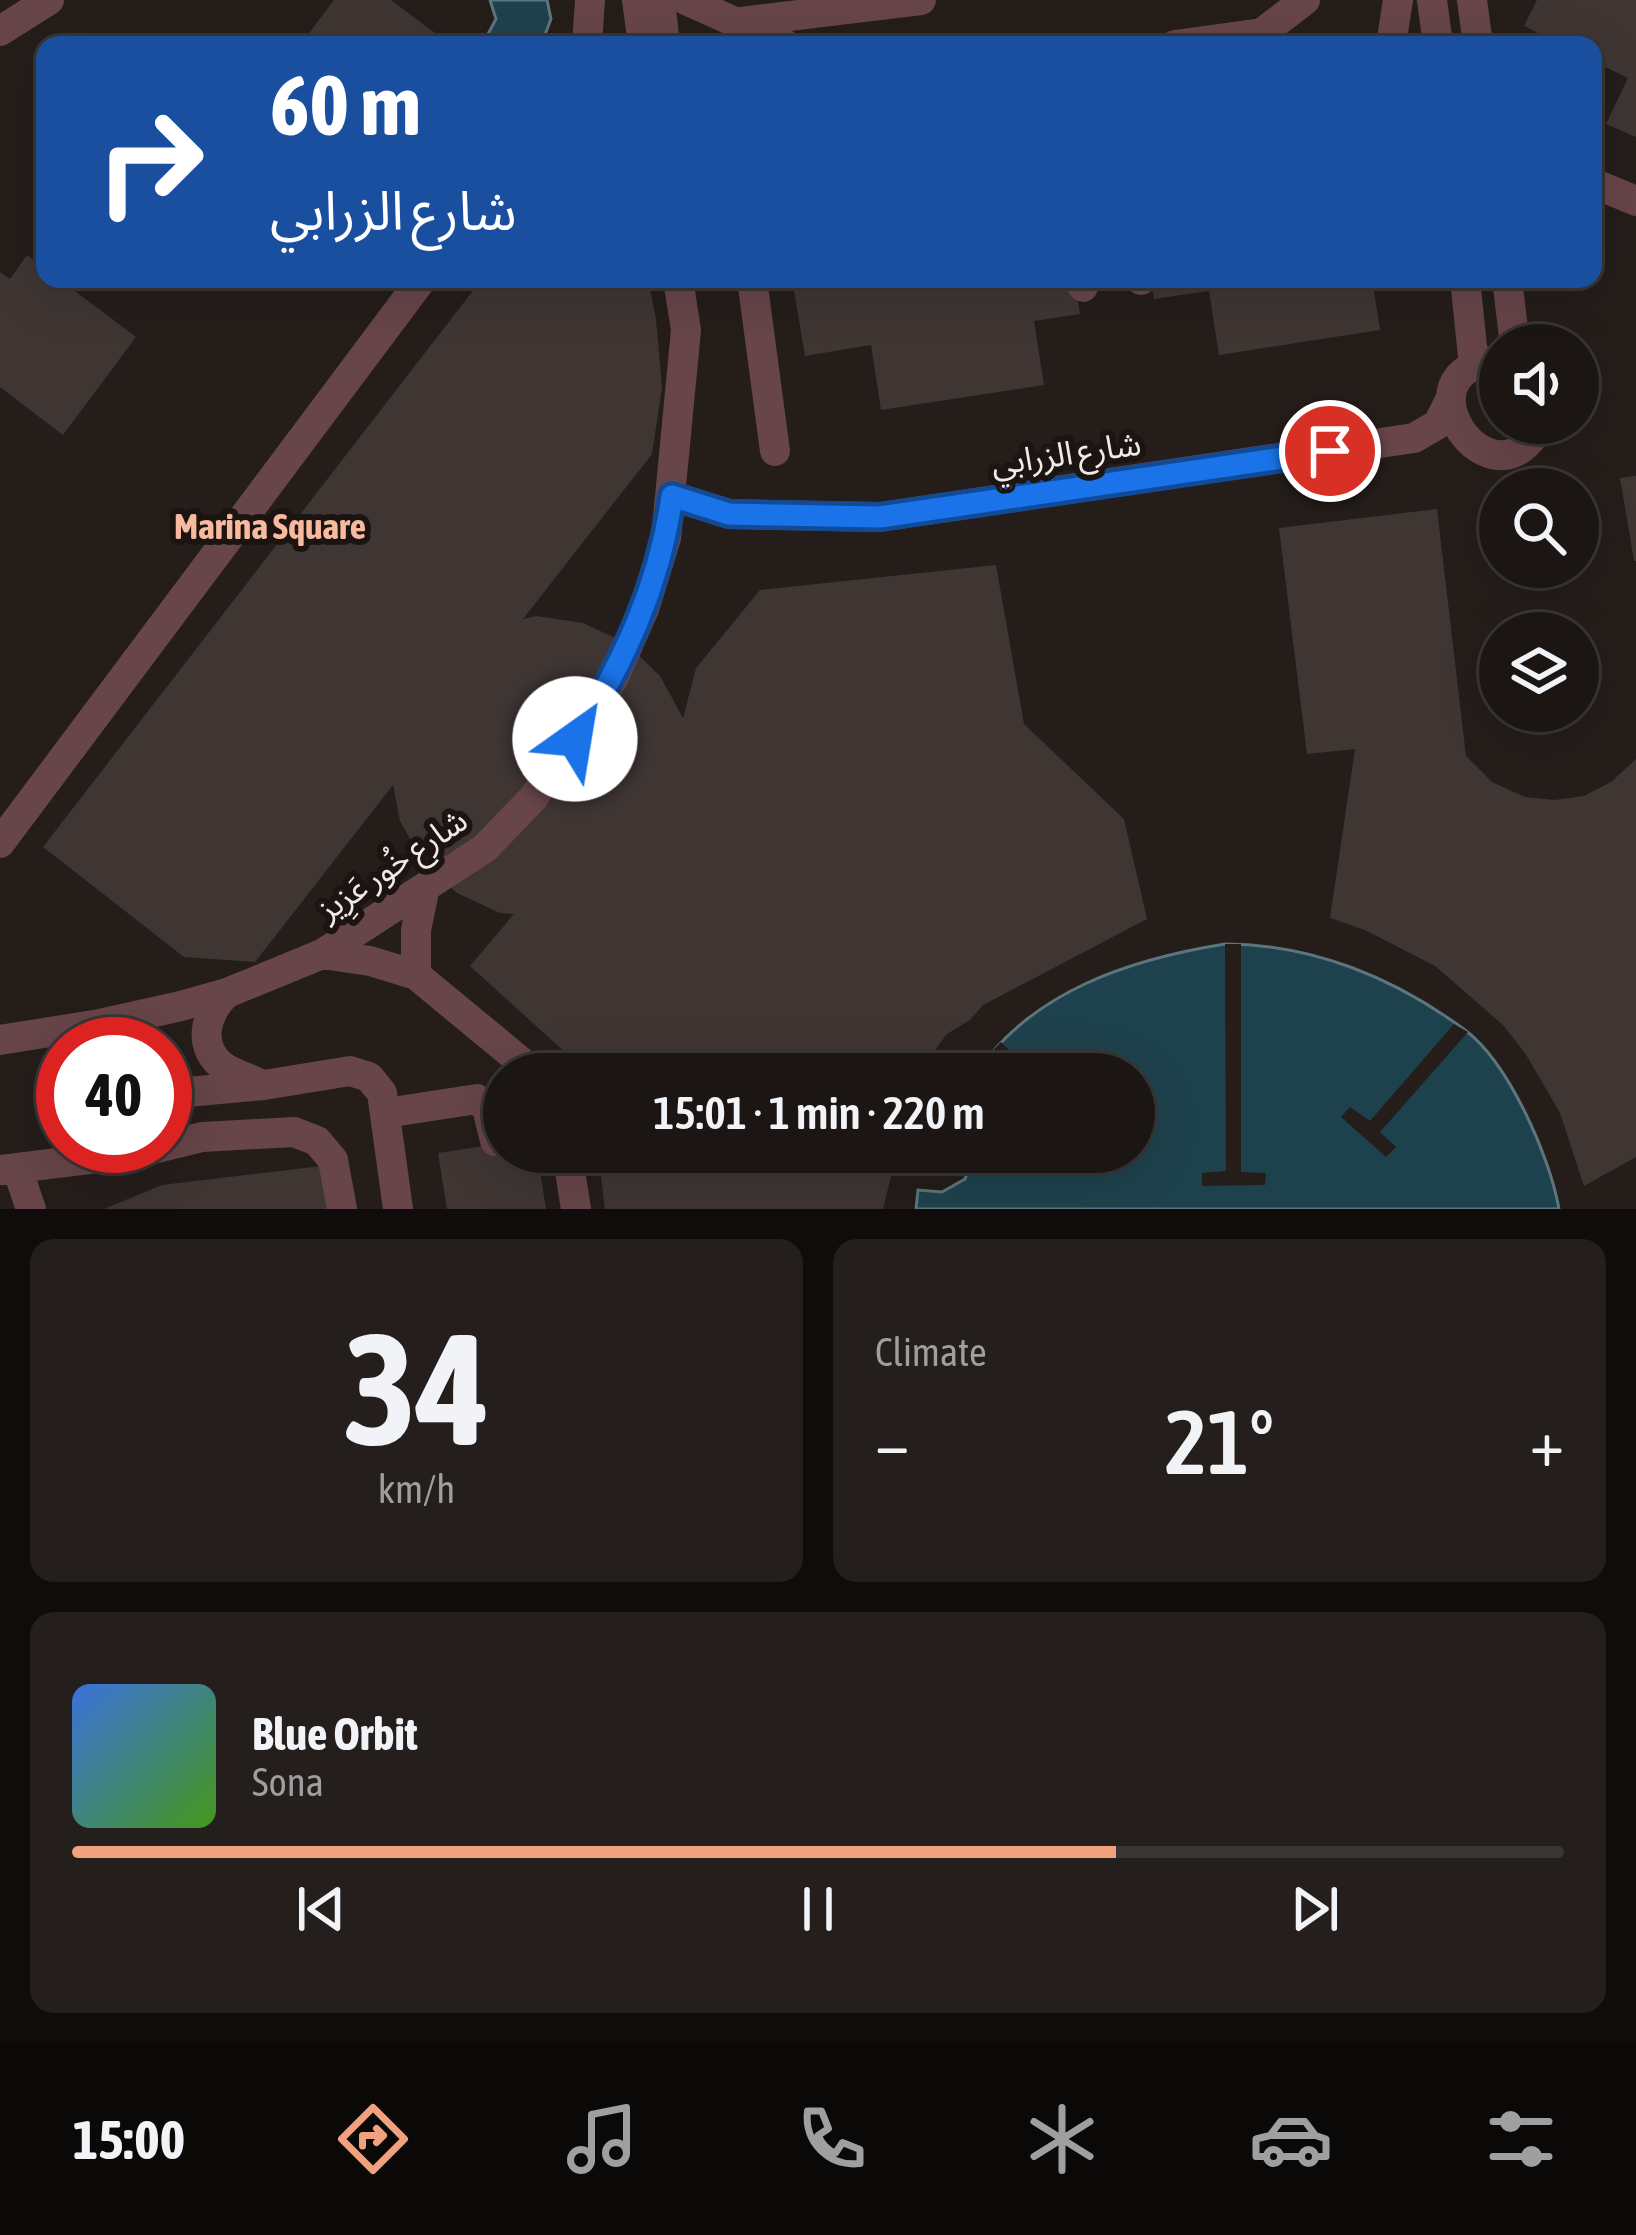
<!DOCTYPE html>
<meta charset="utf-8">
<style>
:root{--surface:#1b1614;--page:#241f1d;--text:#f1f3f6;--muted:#a09fa0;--line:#393534;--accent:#f1a17d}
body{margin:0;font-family:"Asap Condensed","Noto Sans Arabic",sans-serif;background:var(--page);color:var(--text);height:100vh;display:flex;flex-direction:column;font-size:45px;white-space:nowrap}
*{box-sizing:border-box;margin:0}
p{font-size:39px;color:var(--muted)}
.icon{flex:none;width:66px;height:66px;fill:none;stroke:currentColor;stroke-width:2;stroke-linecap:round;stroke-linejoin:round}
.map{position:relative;height:1209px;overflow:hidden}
.side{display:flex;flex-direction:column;gap:30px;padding:30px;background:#0f0c0b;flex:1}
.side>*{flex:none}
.top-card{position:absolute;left:36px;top:36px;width:1566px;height:252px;border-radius:24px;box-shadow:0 12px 48px #0002,0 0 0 3px var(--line);background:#1a4fa0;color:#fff;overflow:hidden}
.tools{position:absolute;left:1479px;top:324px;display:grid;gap:24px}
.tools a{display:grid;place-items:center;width:120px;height:120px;border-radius:50%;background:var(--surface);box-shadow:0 12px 48px #0002,0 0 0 3px var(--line);font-size:60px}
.speed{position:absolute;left:36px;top:1017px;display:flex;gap:24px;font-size:60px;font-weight:700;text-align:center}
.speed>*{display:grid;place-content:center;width:156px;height:156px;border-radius:50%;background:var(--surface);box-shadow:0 12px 48px #0002,0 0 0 3px var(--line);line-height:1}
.speed .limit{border:18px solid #d22;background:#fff;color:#111}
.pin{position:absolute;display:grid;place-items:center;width:102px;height:102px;color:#fff;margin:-51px;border:6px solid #fff;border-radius:50%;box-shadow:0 3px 12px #0007}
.me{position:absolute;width:132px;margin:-66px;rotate:32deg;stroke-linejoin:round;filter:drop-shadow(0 0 9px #0008)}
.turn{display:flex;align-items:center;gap:42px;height:252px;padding:0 36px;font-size:54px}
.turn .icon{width:156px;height:156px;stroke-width:2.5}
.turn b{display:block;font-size:84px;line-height:102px}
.big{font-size:90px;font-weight:600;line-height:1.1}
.side .widget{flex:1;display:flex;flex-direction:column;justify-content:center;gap:18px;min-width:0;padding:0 42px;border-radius:24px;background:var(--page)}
.side .dial{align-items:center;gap:0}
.dial b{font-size:156px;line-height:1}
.song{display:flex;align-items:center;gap:36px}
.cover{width:144px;height:144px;border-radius:18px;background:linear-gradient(135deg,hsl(220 70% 55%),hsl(100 70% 35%))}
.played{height:12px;border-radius:6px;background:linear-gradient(90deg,var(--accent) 70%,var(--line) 70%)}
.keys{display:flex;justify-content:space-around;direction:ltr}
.heat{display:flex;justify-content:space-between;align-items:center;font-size:66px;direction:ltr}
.side .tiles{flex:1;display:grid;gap:30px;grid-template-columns:1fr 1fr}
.widget:last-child{grid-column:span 2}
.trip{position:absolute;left:483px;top:1053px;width:672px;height:120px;border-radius:60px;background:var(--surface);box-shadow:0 12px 48px #0002,0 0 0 3px var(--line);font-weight:600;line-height:120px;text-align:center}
.tab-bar{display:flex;height:192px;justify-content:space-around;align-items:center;background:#0b0908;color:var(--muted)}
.tab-bar .icon{width:84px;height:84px}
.tab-bar .active{color:var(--accent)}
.tab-bar b{font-size:54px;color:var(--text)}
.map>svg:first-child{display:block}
.water{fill:#1e424d;stroke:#5d757c;stroke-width:3}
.pier{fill:#241d1a}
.building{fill:#3f3634}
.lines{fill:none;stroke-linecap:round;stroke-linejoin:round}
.minor{stroke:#674549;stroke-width:30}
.route-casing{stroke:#114b97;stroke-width:30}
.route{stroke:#1a73e8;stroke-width:21}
.labels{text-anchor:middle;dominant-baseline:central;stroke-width:12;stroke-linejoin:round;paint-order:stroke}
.street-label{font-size:33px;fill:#f0ebe9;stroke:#1b1411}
.neighbourhood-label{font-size:36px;font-weight:bold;fill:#f7ba9f;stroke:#1b1411}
</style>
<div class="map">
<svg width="1636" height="1209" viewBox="0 0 1636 1209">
<rect width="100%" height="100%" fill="#241d1a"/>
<path class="water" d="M 490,0 L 547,0 L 551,19 L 541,45 L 503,45 L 488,34 L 496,19 Z
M 1225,944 C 1313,944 1395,978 1465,1030 C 1509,1063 1550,1157 1559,1209 L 916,1209 L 918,1190 L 942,1192 L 965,1179 L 975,1152 L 1134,1152 L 1134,1074 L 976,1074 C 1031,991 1131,959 1225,944 Z"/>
<path class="pier" d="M 1225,944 L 1241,944 L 1241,1172 L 1266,1173 L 1265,1185 L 1202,1186 L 1202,1173 L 1226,1171 Z
M 1454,1024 L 1468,1032 L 1380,1132 L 1396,1147 L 1386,1157 L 1341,1117 L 1350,1107 L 1370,1121 Z
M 1001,1042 L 1033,1074 L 1008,1074 L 988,1055 Z"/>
<path class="building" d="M 334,0 L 391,0 L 451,45 L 300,45 Z
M 1537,0 L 1636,0 L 1636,137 L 1606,124 L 1628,78 L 1593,61 L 1593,45 L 1562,45 L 1524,26 Z
M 27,255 L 45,269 L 45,279 L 59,279 L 136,337 L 63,435 L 0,387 L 0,272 L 10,279 Z
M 482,279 L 648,279 L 656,319 L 662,387 L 652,454 L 523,619 L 536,616 L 583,623 L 626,643 L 660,676 L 683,718 L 696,668 L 760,590 L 996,565 L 1024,724 L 1124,819 L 1147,919 L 983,1005 L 970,1020 L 947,1034 L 917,1074 L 589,1074 L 470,966 L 514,914 L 500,913 L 457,893 L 423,862 L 400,821 L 393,785 L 255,962 L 184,957 L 43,847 Z
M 792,279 L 1074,279 L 1080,314 L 1034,321 L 1044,385 L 881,410 L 871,345 L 805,356 Z
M 1151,279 L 1372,279 L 1380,330 L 1219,355 L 1209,291 L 1154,299 Z
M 1636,476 L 1636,561 L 1634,561 L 1620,478 Z
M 1437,509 L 1466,756 L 1492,782 L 1525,797 L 1555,800 L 1584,796 L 1611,782 L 1636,759 L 1636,1157 L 1584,1186 L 1560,1113 L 1525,1053 L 1503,1025 L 1435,966 L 1365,930 L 1330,918 L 1355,749 L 1307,754 L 1279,528 Z
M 504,1143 L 504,1152 L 537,1152 L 546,1209 L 447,1209 L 438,1153 Z
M 598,1152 L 897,1152 L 883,1209 L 605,1209 Z
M 330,1165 L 335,1209 L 104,1209 L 162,1185 Z"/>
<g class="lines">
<path class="minor" d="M 637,0 L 643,45
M 660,0 L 665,45
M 686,0 L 786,45
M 1432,0 L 1438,45
M 1472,0 L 1478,45
M 733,23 L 921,0
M 0,31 L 49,0
M 587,45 L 590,0
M 1175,45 L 1262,33 L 1305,0
M 1391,45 L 1398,0
M 1593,183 L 1636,201
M 752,279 L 775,451
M 1082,279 L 1083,287
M 1141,279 L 1141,280
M 1465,279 L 1474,366
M 1507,279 L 1515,345
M 1500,360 C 1389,368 1494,520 1541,423
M 672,496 L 729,514 L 880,517 L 1414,438 L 1438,424 L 1451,398
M 0,843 L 422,279
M 322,954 L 370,961 L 416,975 L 536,1074
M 416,975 L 416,930 L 425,887
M 227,993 C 207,1011 196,1044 221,1065 C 230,1073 247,1077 258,1083
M 0,1040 L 100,1024 L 181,1006 L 227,993 L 322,954 L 485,848 L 534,797 L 613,679 L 644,609 L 666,538 L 686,330 L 678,279
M 165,1094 L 264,1085 L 350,1071 L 369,1077 L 382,1093 L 398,1209
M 386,1113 L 477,1099 L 487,1108 L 495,1141
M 567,1152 L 576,1209
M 17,1168 L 31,1209
M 0,1170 L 137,1153 L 202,1137 L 294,1132 L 317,1141 L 333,1160 L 342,1209"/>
</g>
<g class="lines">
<g class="route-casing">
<path id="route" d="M 575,739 C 623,664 660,585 672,496 L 729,514 L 880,517 L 1330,451"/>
</g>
<use href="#route" class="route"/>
</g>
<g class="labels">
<g class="street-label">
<text transform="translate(1066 453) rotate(-8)">شارع الزرابي</text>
<text transform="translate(392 864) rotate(-34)">شارع خُور عَزِيز</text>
</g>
<g class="neighbourhood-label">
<text x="270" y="526">Marina Square</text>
</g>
</g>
</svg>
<div class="tools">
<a><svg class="icon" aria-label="sound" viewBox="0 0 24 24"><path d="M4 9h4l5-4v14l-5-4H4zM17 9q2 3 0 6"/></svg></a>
<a><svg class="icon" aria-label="search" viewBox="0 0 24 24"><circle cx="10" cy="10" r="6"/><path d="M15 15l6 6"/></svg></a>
<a><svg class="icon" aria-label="layers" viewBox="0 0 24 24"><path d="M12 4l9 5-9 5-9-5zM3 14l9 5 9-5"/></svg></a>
</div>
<div class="speed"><div class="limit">40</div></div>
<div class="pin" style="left:1330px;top:451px;background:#d93025"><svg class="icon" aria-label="arrive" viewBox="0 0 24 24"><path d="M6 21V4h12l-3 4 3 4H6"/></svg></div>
<svg class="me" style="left:575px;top:739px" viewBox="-20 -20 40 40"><circle r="19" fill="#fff"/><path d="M0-13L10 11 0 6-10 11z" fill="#1a73e8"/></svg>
<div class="trip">15:01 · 1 min · 220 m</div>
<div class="top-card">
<div class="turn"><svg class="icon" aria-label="right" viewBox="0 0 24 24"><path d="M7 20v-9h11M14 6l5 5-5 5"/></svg><div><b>60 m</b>شارع الزرابي</div></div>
</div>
</div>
<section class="side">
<div class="tiles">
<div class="widget dial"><b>34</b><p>km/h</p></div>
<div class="widget"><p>Climate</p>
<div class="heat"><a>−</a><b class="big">21°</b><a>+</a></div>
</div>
<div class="widget">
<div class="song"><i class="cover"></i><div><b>Blue Orbit</b><p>Sona</p></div></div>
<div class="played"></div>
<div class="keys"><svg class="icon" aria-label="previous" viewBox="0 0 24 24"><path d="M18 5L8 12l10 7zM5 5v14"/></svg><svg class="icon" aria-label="pause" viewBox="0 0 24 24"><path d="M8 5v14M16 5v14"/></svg><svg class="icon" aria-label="next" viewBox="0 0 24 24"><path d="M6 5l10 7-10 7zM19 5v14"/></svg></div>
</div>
</div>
</section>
<nav class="tab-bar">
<b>15:00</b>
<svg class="icon active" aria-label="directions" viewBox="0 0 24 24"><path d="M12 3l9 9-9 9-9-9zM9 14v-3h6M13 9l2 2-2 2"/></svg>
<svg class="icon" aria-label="music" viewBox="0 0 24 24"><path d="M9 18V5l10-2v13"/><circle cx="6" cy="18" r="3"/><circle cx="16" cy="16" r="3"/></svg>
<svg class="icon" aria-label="phone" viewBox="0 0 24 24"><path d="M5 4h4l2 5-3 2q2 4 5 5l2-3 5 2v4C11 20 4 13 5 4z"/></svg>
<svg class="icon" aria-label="climate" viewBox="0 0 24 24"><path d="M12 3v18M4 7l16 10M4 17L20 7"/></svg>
<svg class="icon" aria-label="car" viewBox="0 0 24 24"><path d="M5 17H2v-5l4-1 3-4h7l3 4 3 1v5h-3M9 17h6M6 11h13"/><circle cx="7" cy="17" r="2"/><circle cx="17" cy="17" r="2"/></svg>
<svg class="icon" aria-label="filters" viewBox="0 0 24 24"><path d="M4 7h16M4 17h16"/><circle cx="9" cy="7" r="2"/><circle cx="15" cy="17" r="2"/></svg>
</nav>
